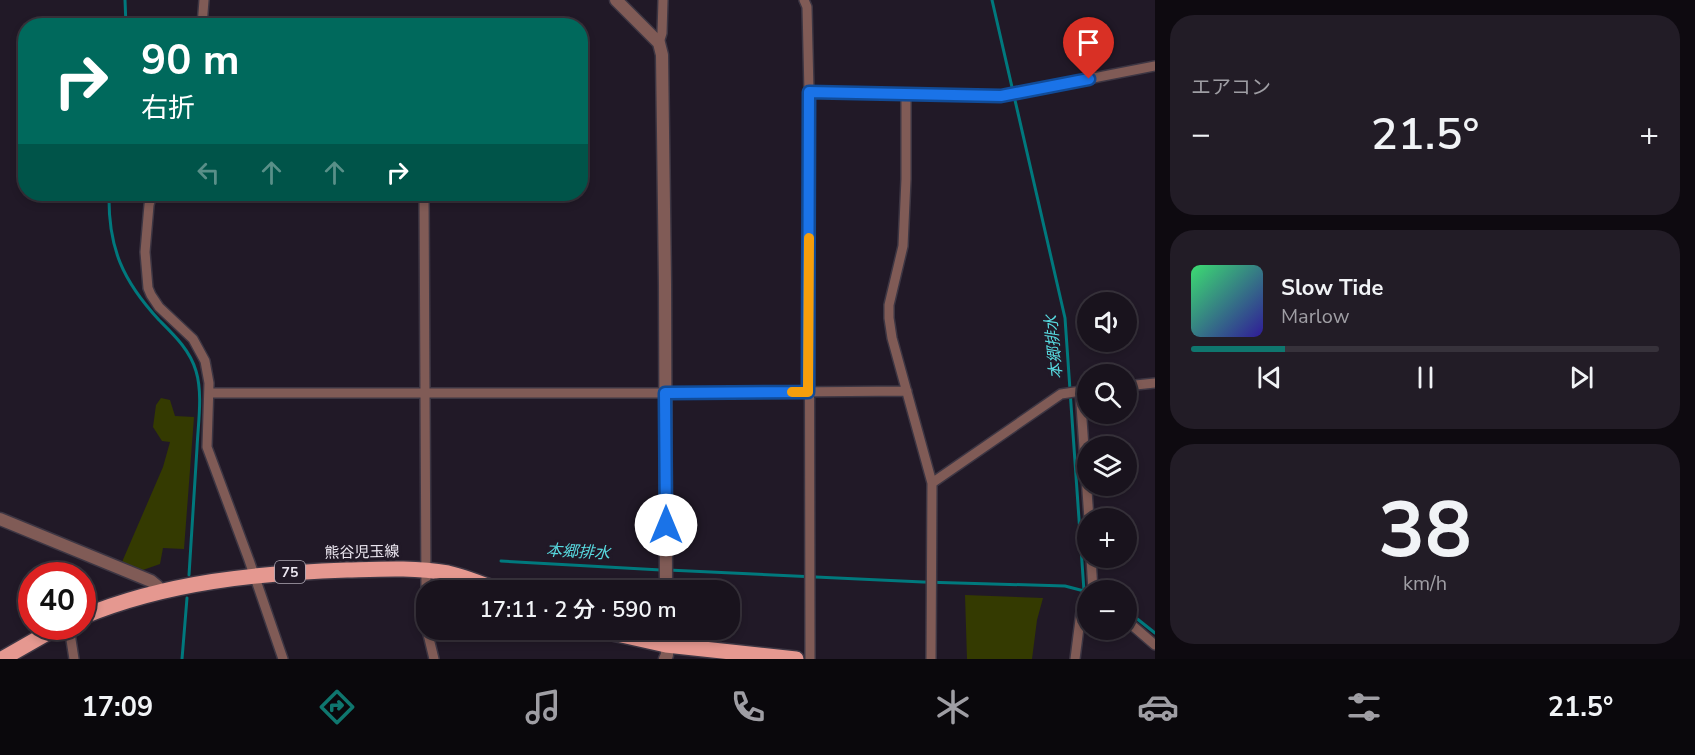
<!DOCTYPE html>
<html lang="ja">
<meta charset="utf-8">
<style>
:root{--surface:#19131d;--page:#221c26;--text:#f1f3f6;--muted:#9f9ea4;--line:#37323b;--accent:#0f766e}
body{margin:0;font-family:"Nunito Sans","Noto Sans JP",sans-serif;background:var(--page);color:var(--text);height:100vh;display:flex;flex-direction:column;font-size:22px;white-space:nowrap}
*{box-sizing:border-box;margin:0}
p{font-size:20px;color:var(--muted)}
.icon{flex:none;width:33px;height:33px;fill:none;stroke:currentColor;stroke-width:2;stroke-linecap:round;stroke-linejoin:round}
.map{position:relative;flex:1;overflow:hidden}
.side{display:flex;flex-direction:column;gap:15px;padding:15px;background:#0e0a10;width:540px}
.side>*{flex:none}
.banner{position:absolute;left:18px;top:18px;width:570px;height:183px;border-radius:24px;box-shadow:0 3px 9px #0003,0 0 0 2px var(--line);background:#00695c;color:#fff;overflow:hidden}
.controls{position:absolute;left:1077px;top:292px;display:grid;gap:12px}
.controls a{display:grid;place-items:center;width:60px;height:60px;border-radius:50%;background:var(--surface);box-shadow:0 3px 9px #0003,0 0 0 2px var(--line);font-size:30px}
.speed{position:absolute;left:18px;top:562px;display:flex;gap:12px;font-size:30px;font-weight:700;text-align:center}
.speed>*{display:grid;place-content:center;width:78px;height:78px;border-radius:50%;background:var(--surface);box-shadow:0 3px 9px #0003,0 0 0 2px var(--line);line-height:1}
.speed .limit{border:9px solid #d22;background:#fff;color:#111}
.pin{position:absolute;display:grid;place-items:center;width:51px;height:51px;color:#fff;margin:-62px -26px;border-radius:50% 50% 50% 0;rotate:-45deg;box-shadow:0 0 6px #0007}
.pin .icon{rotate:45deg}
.me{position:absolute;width:66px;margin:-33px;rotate:0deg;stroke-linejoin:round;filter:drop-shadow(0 0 4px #0008)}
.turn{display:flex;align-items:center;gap:21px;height:126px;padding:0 24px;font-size:27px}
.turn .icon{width:78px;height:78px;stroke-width:2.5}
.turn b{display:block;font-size:42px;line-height:51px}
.lanes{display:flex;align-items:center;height:57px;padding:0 24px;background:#0003;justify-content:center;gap:30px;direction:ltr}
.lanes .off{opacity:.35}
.big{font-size:45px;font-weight:600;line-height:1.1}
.side .widget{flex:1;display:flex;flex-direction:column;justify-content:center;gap:9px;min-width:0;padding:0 21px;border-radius:24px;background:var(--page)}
.side .dial{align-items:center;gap:0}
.dial b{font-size:78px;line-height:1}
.song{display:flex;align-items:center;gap:18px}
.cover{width:72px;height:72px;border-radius:9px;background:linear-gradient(135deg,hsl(140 70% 55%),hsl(250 70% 35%))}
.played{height:6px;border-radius:3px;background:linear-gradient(90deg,var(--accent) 20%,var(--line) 20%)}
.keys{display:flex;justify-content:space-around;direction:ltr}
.heat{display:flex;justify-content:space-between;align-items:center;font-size:33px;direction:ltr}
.trip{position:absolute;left:416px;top:580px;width:324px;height:60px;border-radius:24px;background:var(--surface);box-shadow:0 3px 9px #0003,0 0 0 2px var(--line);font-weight:600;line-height:60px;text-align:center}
.menu{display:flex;height:96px;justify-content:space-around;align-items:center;background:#0a080c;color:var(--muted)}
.menu .icon{width:42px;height:42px}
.menu .on{color:var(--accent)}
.menu b{font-size:27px;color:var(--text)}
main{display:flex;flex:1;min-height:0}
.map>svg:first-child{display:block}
.green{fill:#343a01}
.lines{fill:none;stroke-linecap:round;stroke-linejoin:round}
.stream{stroke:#00797d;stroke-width:3}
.minor-casing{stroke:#3d3643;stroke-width:12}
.tertiary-casing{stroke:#3d3643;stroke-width:15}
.primary-casing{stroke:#3d3643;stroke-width:18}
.minor{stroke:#805b56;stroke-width:9}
.tertiary{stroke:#805b56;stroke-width:12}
.primary{stroke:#e59890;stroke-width:15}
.route-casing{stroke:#114b97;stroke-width:15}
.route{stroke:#1a73e8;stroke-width:10}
.slow{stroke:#f59e0b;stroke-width:10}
.labels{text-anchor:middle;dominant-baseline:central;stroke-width:6;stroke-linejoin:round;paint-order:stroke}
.shield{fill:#211927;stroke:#aea8b4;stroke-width:1.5}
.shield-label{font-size:14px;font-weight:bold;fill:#ebe6f0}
.street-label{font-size:15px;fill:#ebe6f0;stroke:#211927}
.water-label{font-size:16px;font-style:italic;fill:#57d9df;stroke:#211927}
</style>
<main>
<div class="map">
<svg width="1155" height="659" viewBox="0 0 1155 659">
<rect width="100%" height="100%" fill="#211927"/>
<path class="green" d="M 161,398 L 170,400 L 175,416 L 194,417 L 184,549 L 163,548 L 160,564 L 140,571 L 122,562 L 163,467 L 170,442 L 162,441 L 153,427 L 156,405 Z
M 965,595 L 1043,598 L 1037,620 L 1032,659 L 967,659 Z"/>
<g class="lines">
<path class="stream" d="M 125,0 L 126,26
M 992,0 L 1065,318 L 1084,591
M 109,194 C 108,248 123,281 159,320 C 174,335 190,350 196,371 C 203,394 198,424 197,448 C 194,490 192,533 189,575
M 501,561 L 661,570
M 668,570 L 923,582 L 1065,586 L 1088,592
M 1126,610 L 1155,633
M 182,659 L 187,598"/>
<g class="minor-casing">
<path id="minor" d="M 804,0 L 807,7 L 809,92 L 810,659
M 202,26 L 204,0
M 659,43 L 662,33 L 663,0
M 809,92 L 1001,96 L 1155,66
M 906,94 L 906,179 L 903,246 L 889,305 L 889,318 L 892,338 L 932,483 L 931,659
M 152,194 L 149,205 L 145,252 L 148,288 L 151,295 L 159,307 L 193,339 L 205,361 L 209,383 L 207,447 L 249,560 L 283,659
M 424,194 L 426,591
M 1126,386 L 1155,383
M 1080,391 L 1089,519
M 209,393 L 665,393 L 907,391
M 932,483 L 1061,394 L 1088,390
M 1091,558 L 1093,591
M 1126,620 L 1155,645
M 69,627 L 74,659
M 427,630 L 434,659
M 1075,659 L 1082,604 L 1088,602"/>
</g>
<g class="tertiary-casing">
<path id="tertiary" d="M 616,0 L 659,43 L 662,55 L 665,284 L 666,591
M 0,519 L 151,581 L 157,586 L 161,593
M 665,659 L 667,655 L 666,630"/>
</g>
<g class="primary-casing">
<path id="primary" d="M 82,617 C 166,582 258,573 347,570 C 381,569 414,567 448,573 C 466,577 483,584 500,591
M 599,630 L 666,645 L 796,659
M 2,659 L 58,627"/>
</g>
<use href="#minor" class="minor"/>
<use href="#tertiary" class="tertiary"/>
<use href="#primary" class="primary"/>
</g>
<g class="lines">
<g class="route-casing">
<path id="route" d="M 666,525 L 665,393 L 808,392 L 809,92 L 1001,96 L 1089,79"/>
</g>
<use href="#route" class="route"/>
<path class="slow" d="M 792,392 L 808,392 L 809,238"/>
</g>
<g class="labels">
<rect class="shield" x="275" y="561" width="30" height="22" rx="4.5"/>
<g class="shield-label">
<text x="290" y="572">75</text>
</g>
<g class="street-label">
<text transform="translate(362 552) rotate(-1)">熊谷児玉線</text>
</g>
<g class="water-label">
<text transform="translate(1054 347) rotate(-95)">本郷排水</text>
<text transform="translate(578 552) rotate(3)">本郷排水</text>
</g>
</g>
</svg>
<div class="controls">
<a><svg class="icon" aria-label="sound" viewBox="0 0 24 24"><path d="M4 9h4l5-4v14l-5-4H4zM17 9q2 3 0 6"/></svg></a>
<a><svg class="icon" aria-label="search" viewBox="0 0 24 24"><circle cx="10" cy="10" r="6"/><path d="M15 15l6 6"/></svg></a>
<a><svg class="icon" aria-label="layers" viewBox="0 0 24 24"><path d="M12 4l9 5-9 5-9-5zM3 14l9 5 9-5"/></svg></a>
<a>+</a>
<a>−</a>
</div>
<div class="speed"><div class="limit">40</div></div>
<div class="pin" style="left:1089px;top:79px;background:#d93025"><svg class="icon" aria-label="arrive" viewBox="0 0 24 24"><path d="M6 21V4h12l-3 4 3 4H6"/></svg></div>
<svg class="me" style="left:666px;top:525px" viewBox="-20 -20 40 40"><circle r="19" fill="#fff"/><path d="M0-13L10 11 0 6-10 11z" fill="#1a73e8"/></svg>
<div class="trip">17:11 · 2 分 · 590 m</div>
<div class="banner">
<div class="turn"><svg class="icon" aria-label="right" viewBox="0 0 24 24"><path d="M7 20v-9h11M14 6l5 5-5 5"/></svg><div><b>90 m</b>右折</div></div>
<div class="lanes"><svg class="icon off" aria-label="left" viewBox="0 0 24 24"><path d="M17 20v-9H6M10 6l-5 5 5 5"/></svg><svg class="icon off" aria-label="ahead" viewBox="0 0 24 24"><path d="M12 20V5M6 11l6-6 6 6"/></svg><svg class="icon off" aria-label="ahead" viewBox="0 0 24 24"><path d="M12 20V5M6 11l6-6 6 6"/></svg><svg class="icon" aria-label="right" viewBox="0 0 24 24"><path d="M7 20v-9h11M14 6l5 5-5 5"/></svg></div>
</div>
</div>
<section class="side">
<div class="widget"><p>エアコン</p>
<div class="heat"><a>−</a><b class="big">21.5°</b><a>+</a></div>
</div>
<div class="widget">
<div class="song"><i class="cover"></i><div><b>Slow Tide</b><p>Marlow</p></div></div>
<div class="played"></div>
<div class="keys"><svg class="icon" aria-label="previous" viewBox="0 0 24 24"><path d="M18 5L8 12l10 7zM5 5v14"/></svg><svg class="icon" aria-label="pause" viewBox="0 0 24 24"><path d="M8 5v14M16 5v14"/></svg><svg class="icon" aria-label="next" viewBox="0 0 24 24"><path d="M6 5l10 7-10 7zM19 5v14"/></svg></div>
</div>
<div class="widget dial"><b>38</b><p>km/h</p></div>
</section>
</main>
<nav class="menu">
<b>17:09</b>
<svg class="icon on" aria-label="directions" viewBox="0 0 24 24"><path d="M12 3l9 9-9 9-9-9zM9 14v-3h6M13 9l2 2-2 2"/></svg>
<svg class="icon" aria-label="music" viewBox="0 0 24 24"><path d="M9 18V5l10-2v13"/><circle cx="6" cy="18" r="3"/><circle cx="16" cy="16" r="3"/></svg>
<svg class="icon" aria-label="phone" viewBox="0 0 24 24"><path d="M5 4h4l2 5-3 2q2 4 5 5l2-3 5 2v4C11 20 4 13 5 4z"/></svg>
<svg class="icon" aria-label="climate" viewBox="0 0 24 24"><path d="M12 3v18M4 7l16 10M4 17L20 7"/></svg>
<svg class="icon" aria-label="car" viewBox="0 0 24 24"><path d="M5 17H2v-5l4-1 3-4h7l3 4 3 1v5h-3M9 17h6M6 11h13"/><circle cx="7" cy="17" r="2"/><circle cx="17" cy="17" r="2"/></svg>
<svg class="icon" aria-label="filters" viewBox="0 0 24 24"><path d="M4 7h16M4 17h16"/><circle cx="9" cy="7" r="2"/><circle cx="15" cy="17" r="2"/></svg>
<b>21.5°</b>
</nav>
